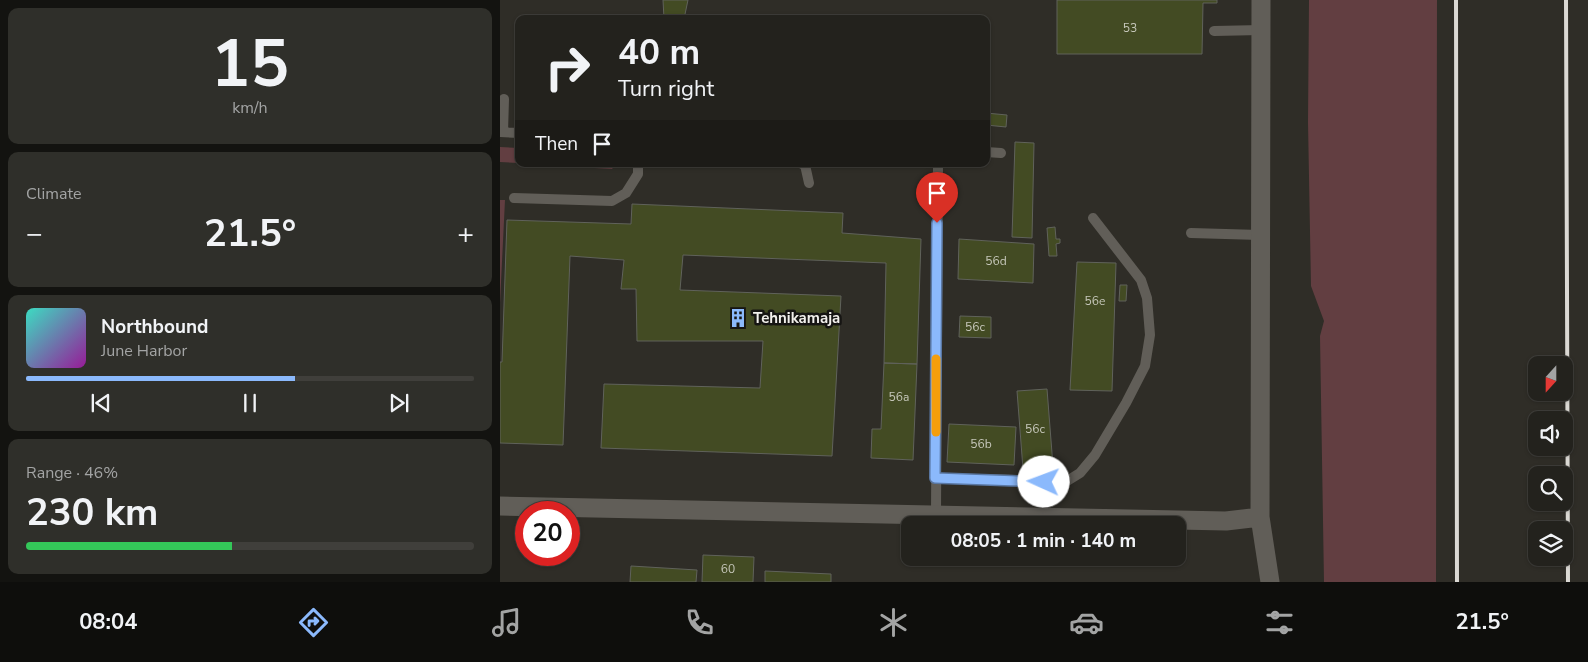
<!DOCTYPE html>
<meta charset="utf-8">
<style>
:root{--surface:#23221d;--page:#2f2f2a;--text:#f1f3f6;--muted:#a3a4a4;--line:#403f3b;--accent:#8bb9fc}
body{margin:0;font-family:"Nunito Sans",sans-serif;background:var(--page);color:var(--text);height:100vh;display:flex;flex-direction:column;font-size:19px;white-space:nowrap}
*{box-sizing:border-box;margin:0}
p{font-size:16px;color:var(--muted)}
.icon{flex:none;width:28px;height:28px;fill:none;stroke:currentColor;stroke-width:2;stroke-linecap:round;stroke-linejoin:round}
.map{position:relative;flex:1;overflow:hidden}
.panel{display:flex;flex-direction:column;gap:8px;padding:8px;background:#131310;width:500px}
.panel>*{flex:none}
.top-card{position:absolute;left:15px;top:15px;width:475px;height:152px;border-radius:10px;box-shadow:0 1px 4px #0004,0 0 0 1px var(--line);background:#23221d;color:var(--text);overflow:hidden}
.needle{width:32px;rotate:201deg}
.fabs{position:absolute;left:1028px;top:356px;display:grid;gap:10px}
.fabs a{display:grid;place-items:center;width:45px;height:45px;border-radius:10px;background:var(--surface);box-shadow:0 1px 4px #0004,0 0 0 1px var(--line);font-size:25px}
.speed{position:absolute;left:15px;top:501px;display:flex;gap:10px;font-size:25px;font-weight:700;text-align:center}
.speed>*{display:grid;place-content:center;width:65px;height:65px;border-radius:50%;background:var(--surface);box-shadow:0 1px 4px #0004,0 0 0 1px var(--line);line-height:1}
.speed .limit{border:8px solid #d22;background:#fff;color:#111}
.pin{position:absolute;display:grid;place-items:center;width:42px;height:42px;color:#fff;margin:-51px -21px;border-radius:50% 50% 50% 0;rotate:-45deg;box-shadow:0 0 5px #0007}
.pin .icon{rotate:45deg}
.me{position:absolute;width:55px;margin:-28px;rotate:272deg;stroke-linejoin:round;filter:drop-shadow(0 0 4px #0008)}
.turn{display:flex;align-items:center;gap:18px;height:105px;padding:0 20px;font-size:22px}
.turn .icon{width:65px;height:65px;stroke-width:2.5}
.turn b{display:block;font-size:35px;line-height:42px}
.then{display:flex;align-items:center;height:48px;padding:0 20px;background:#0003;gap:10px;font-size:19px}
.big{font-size:38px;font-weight:700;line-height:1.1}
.panel .tile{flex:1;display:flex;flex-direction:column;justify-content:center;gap:8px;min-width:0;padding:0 18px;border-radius:10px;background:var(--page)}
.panel .dial{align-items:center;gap:0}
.dial b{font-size:65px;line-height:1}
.song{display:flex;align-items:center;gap:15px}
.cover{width:60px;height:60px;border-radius:8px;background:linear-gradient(135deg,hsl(170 70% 55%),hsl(300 70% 35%))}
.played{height:5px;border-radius:2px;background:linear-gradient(90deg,var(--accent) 60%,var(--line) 60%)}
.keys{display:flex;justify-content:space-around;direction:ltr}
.heat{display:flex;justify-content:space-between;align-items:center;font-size:28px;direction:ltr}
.charge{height:8px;border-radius:4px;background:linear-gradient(90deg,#34c759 46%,var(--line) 0)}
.trip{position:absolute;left:401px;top:516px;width:285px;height:50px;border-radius:10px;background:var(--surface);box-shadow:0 1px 4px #0004,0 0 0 1px var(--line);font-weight:700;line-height:50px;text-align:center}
.dock{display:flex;height:80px;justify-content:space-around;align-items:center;background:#0e0e0c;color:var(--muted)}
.dock .icon{width:35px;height:35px}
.dock .active{color:var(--accent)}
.dock b{font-size:22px;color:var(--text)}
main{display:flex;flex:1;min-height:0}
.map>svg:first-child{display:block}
.green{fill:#623e41}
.building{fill:#434b23;stroke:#60625b}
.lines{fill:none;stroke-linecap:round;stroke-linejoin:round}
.lane{stroke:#615e58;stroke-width:10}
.street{stroke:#615e58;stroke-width:19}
.rail{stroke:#dbd9d4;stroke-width:4}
.route-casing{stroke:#5a78a4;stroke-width:12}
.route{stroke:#8bb9fc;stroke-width:9}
.slow{stroke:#f59e0b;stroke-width:9}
.labels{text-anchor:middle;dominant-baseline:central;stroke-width:5;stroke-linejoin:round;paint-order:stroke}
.number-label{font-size:12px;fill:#c6c7ba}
.poi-label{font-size:15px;font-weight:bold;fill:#f2f0ec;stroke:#161513;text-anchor:start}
</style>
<main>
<section class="panel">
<div class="tile dial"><b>15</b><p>km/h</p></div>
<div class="tile"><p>Climate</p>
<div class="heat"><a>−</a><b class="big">21.5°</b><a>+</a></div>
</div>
<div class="tile">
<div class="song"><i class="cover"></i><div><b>Northbound</b><p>June Harbor</p></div></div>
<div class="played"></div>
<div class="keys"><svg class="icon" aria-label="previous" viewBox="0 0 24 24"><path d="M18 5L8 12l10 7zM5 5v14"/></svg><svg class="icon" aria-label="pause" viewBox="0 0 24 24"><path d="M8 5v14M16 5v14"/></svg><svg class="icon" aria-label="next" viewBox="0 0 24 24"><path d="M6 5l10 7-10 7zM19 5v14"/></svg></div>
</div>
<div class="tile"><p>Range · 46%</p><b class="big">230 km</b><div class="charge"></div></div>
</section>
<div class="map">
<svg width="1088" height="582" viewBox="0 0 1088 582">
<rect width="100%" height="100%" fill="#2f2d27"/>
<path class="green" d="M 809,0 L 937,0 L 936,582 L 824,582 L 820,336 L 824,321 L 811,286 L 808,122 Z
M 0,147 L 19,148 L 19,163 L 0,162 Z
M 25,164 L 116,164 L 112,169 Z
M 0,200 L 5,200 L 0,303 Z"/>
<path class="building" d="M 163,0 L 188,0 L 184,19 L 164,19 Z
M 557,0 L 717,0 L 717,3 L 703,3 L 702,54 L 557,54 Z
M 486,113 L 507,115 L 506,127 L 486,125 Z
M 515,142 L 534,143 L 532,238 L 512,237 Z
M 132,204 L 343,213 L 342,233 L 421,239 L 417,364 L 384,363 L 386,263 L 183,255 L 180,290 L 341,296 L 332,456 L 101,448 L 104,384 L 260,388 L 263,341 L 137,341 L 136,289 L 121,289 L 124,260 L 70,256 L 63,445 L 0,443 L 0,362 L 2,362 L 7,220 L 131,224 Z
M 555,227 L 556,239 L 560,239 L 560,243 L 556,244 L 557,256 L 549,256 L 547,228 Z
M 459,239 L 534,244 L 533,283 L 458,279 Z
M 577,262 L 616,263 L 612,391 L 570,390 Z
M 620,285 L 627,285 L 626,301 L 619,301 Z
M 460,316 L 491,317 L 491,338 L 459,337 Z
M 384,363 L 417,364 L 413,460 L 371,458 L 372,429 L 381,429 Z
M 547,389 L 553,466 L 523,469 L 517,391 Z
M 449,424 L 516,427 L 514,465 L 447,462 Z
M 203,555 L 254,557 L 253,582 L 202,582 Z
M 131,566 L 197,570 L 196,582 L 130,582 Z
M 265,571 L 331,574 L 331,582 L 265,582 Z"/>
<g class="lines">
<path class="lane" d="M 714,31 L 761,30
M 0,132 L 19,133
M 3,132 L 4,99
M 486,152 L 501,153
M 302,164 L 305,165 L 309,183
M 14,198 L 112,201 L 126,193 L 138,174 L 138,164
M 691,233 L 760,235
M 435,478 L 567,481 L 580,473 L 595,455 L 626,403 L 645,366 L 650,335 L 647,298 L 641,280 L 593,218
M 436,514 L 438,164"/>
<path class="street" d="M 761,0 L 760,517 L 770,582
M 0,506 L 726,521 L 760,517"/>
<path class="rail" d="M 956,0 L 957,582
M 1066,0 L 1068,582"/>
</g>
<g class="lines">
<g class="route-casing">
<path id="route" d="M 437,223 L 435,478 L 544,482"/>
</g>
<use href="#route" class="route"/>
<path class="slow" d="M 436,432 L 436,359"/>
</g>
<defs>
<g id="building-bare" transform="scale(1.5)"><path d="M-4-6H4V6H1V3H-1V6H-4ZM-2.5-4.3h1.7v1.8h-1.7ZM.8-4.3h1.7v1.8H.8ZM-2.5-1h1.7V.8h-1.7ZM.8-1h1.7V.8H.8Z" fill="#8bb9fc" stroke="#161513" stroke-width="2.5" paint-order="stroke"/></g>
</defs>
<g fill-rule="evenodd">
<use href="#building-bare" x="238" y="318"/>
</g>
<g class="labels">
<g class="number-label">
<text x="630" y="28">53</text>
<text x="496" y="261">56d</text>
<text x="595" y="301">56e</text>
<text x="475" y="327">56c</text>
<text x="399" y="397">56a</text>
<text x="535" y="429">56c</text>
<text x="481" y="444">56b</text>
<text x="228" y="569">60</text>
</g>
<g class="poi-label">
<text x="253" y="318">Tehnikamaja</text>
</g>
</g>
</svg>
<div class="fabs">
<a><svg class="needle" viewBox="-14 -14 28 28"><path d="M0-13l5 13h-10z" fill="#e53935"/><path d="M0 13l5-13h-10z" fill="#a3a4a4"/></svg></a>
<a><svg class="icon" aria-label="sound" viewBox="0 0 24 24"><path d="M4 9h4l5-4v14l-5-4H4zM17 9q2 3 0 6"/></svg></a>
<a><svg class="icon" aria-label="search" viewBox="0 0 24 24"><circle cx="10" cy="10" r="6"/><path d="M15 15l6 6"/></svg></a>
<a><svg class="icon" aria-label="layers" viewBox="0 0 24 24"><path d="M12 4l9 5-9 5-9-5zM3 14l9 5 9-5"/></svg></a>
</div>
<div class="speed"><div class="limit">20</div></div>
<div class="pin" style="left:437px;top:223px;background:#d93025"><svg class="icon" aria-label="arrive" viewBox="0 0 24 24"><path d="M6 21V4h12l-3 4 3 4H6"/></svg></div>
<svg class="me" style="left:544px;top:482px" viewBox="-20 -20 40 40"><circle r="19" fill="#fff"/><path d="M0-13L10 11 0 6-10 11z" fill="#8bb9fc"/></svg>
<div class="trip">08:05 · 1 min · 140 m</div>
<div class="top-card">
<div class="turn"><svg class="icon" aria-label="right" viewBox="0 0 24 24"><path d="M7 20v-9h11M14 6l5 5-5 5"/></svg><div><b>40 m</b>Turn right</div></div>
<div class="then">Then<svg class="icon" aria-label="arrive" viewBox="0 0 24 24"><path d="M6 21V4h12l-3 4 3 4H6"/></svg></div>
</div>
</div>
</main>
<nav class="dock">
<b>08:04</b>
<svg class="icon active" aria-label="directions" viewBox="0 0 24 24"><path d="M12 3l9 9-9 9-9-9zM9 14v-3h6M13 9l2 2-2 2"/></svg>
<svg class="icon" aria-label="music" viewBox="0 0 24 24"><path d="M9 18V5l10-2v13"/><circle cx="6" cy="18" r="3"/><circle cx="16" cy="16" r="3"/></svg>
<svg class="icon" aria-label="phone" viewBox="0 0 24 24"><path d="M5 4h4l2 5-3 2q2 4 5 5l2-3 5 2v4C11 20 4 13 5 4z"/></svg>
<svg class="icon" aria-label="climate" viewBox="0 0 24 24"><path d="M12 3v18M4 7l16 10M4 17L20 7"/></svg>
<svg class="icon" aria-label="car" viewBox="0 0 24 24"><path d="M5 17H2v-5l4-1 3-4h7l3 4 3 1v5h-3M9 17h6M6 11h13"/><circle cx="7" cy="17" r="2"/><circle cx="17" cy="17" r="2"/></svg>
<svg class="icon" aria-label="filters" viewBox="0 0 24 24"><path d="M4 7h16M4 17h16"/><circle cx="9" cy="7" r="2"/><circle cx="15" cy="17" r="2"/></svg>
<b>21.5°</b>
</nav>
